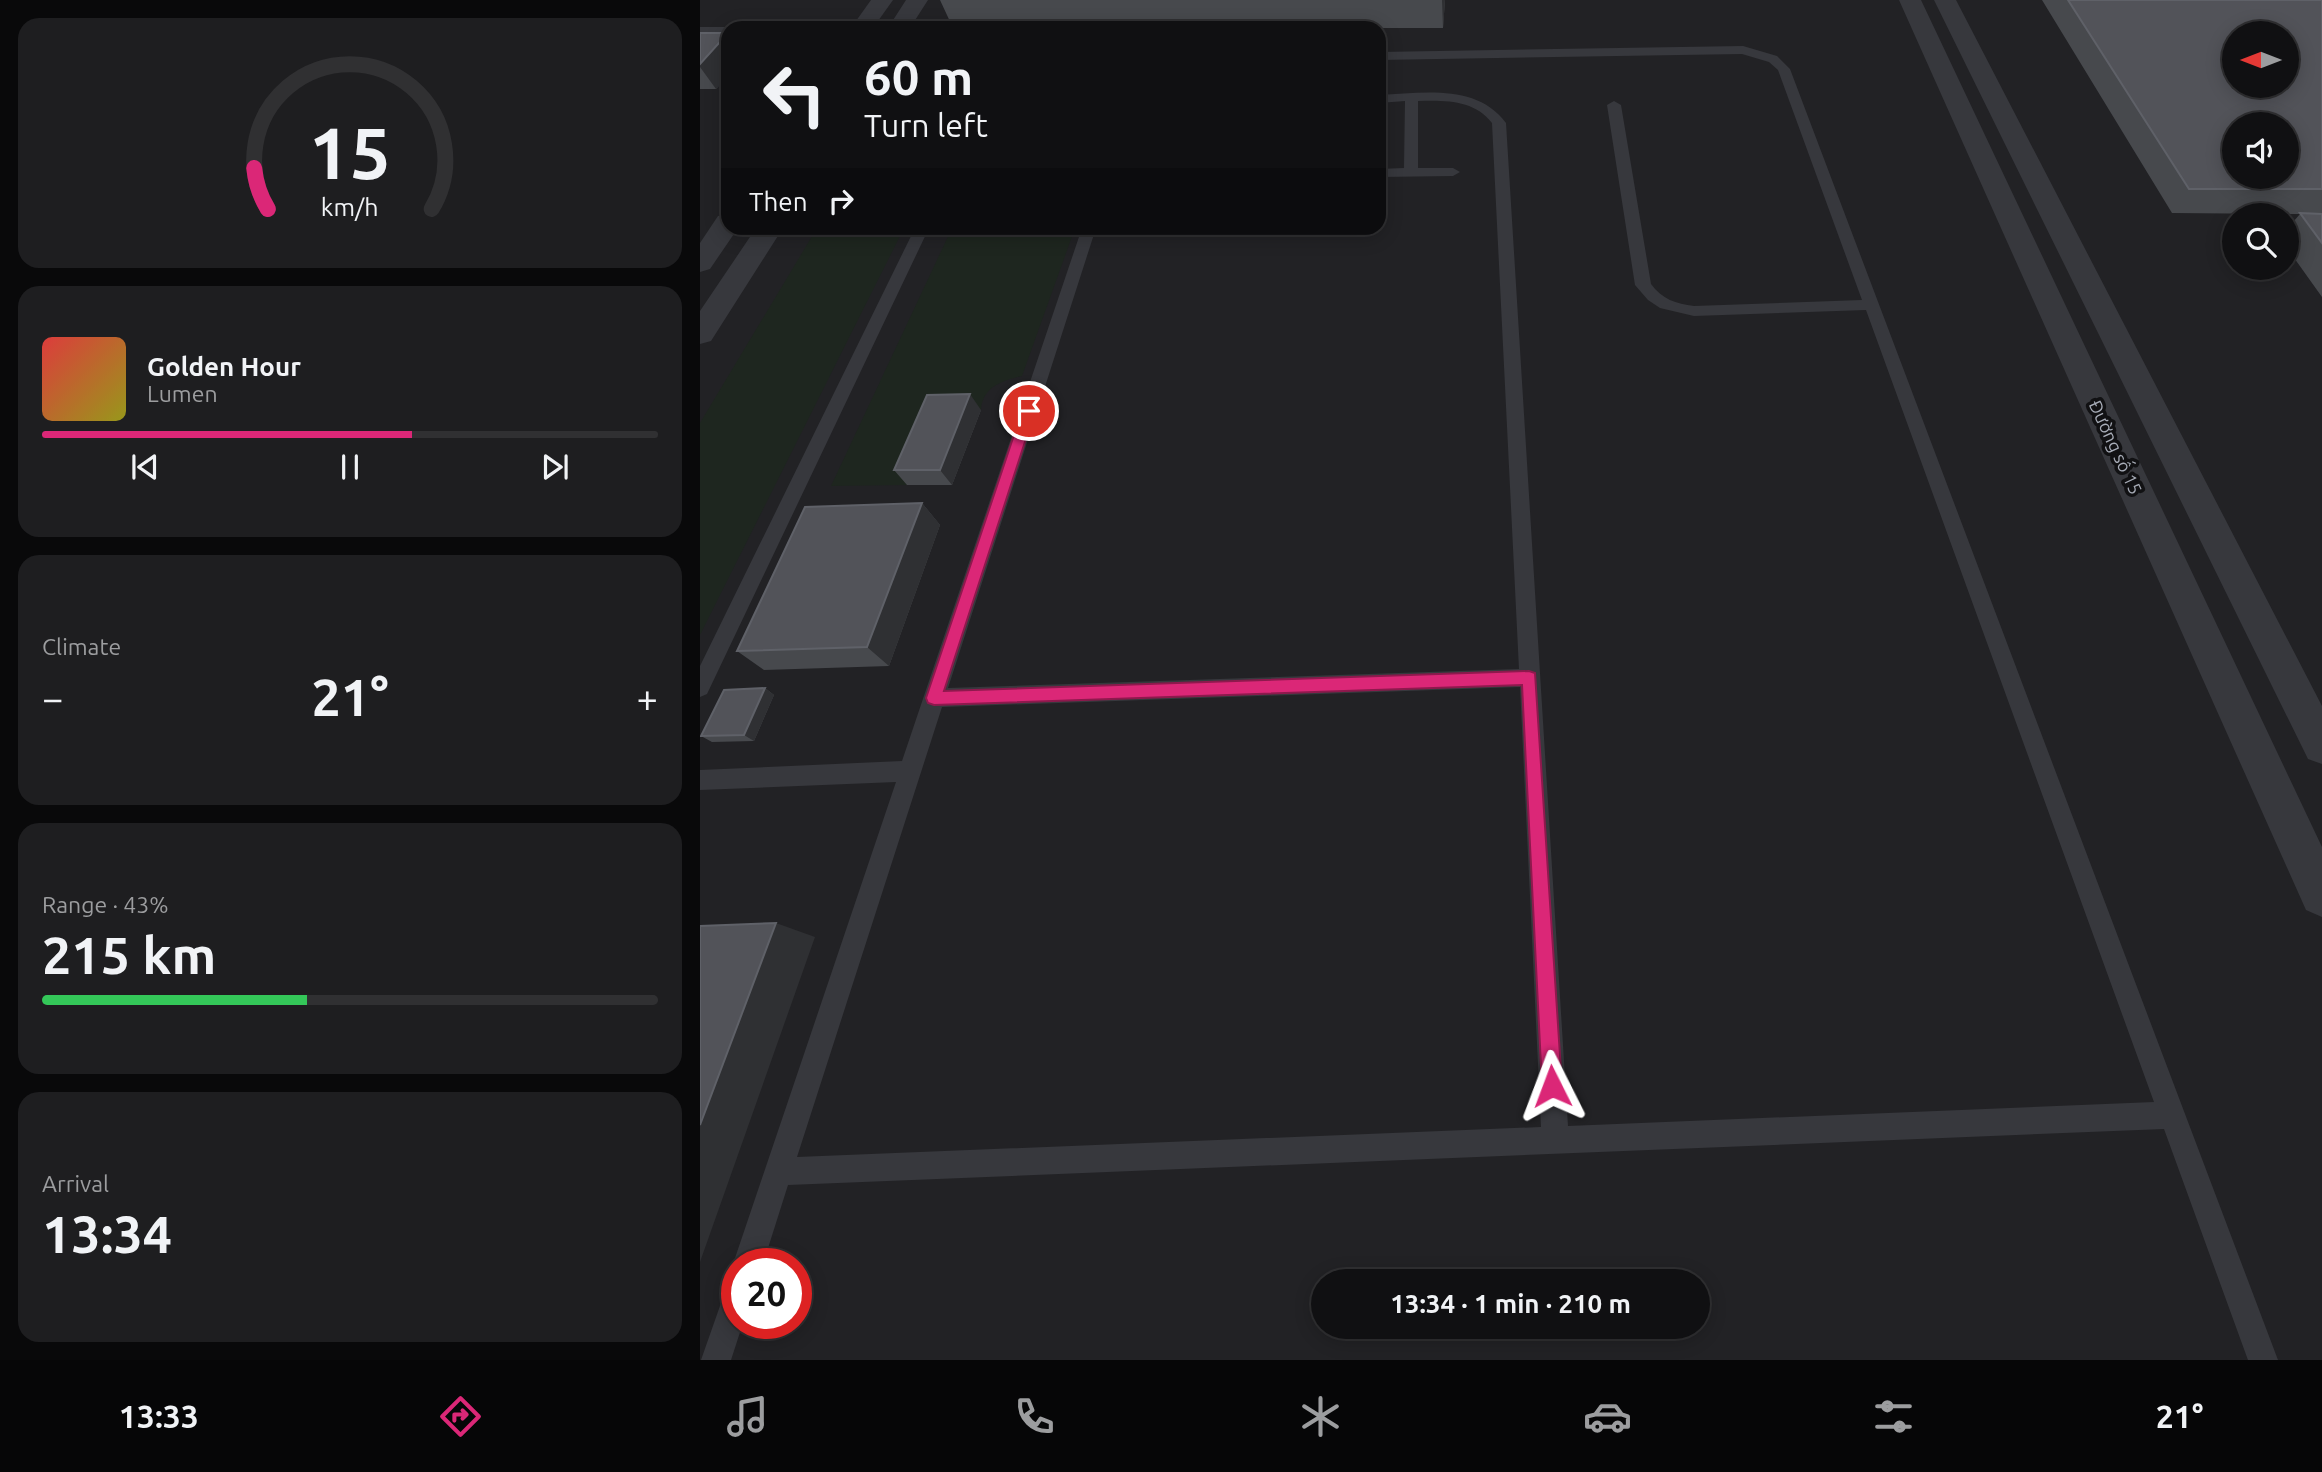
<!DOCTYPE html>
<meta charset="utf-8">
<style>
:root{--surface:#101012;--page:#1e1e20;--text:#f1f3f6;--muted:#9c9d9f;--line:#303032;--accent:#db2777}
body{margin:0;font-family:Ubuntu,sans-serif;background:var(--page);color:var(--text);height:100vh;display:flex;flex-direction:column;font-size:26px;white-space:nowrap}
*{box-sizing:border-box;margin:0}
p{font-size:23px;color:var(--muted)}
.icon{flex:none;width:38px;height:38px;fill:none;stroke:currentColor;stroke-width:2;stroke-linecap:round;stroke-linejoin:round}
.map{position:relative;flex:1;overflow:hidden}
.details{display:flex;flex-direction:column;gap:18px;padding:18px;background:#09090a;width:700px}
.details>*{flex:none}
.hud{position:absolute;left:21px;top:21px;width:665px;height:214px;border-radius:21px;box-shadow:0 4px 18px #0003,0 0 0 2px var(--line);background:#101012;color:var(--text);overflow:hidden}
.needle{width:46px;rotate:270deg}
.fabs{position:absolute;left:1522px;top:21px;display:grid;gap:14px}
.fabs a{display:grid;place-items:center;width:77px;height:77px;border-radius:50%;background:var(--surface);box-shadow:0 4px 18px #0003,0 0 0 2px var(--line);font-size:35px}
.speed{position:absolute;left:21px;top:1248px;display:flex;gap:14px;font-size:35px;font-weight:700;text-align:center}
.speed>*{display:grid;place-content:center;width:91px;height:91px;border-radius:50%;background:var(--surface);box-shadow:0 4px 18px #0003,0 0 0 2px var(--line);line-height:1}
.speed .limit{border:10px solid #d22;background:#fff;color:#111}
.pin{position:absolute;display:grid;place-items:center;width:60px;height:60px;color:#fff;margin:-30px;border:4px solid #fff;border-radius:50%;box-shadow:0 2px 7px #0007}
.me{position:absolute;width:77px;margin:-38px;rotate:357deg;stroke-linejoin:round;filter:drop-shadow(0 0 5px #0008)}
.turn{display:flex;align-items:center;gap:24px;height:147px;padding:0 28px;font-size:32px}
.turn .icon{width:91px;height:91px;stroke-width:2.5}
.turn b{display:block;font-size:49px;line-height:60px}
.then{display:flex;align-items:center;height:66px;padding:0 28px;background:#0003;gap:14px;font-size:26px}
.big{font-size:52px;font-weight:700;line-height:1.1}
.details .tile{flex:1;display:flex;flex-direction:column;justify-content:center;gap:10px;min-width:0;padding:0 24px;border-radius:21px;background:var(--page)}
.details .dial{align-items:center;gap:0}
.dial svg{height:182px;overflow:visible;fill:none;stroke:var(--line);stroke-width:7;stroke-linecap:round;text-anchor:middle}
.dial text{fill:var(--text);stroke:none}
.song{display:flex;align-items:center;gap:21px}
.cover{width:84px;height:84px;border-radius:10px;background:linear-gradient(135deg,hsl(0 70% 55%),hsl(60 70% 35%))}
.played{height:7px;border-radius:4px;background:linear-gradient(90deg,var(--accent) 60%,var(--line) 60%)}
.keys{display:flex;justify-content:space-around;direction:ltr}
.heat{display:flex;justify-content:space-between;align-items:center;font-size:38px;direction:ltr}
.charge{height:10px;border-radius:5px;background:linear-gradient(90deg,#34c759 43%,var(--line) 0)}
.trip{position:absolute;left:611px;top:1269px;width:399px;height:70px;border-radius:35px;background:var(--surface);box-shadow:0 4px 18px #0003,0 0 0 2px var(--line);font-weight:700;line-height:70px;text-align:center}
.dock{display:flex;height:112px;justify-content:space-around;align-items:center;background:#060607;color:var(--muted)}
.dock .icon{width:49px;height:49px}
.dock .selected{color:var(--accent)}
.dock b{font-size:32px;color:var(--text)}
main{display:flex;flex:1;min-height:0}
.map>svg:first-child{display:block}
.built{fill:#222225;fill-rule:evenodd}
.green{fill:#1e261f}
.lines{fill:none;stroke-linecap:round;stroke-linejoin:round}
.service{fill:#37383d;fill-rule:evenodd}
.minor{fill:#37383d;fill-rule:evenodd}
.tertiary{fill:#37383d;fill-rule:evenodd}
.wall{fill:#47494d}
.shaded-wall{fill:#2f3033}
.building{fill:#525359;stroke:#5f6168;stroke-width:2;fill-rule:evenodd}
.route{fill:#db2777;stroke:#8e194d;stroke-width:2}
.labels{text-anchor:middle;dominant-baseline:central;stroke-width:7;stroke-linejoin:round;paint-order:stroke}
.street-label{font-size:18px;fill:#a8adb8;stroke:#111113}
</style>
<main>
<section class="details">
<div class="tile dial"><svg viewBox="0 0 100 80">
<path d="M14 69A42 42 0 1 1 86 69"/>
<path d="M14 69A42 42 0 0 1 8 51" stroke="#db2777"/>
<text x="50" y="56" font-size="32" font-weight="700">15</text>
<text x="50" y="72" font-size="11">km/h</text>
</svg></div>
<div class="tile">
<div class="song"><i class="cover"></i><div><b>Golden Hour</b><p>Lumen</p></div></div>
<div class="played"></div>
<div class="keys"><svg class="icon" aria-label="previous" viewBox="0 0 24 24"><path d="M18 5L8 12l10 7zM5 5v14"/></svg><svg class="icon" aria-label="pause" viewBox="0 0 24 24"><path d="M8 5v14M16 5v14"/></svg><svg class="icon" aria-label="next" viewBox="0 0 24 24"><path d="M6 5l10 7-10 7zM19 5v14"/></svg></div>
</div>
<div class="tile"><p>Climate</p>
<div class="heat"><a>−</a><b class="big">21°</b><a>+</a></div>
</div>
<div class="tile"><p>Range · 43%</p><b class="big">215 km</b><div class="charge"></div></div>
<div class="tile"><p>Arrival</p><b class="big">13:34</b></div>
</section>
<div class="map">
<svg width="1622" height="1360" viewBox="0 0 1622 1360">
<rect width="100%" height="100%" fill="#161618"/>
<path class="built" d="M 0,0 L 1622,0 L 1622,1360 L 0,1360 ZM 28,28 L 679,28 L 679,228 L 28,228 ZM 1535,33 L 1587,33 L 1587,86 L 1535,86 ZM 1535,124 L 1587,124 L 1587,177 L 1535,177 ZM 1535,215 L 1587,215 L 1587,268 L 1535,268 ZM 37,1264 L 96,1264 L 96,1323 L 37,1323 ZM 623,1281 L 998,1281 L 998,1326 L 623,1326 Z"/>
<path class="green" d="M 117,228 L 204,228 L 0,635 L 0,423 Z
M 252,228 L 375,228 L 322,376 C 303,380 282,387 281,410 L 239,411 L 207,485 L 131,486 Z"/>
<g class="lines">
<path class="service" d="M 0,27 L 28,27 L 30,28 L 28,28 L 28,35 L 0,35 Z
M 1043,46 L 1077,56 L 1090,69 L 1578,1360 L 1548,1360 L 1464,1129 L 88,1185 L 63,1264 L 37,1264 L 37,1272 L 33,1264 L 196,782 L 0,790 L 0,770 L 202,761 L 382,228 L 396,228 L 248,688 L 819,669 L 792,123 C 775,100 745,100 718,101 L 718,168 L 753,168 L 760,172 L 753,176 L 679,177 L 679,169 L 704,168 L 705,101 L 679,103 L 679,95 C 722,93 777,83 806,123 L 868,1126 L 1454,1102 L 1166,310 L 994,316 L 960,308 L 948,300 L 935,285 L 907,105 L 914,101 L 921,105 L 951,284 C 962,299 976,304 994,306 L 1162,300 L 1078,70 L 1069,62 L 1042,54 L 679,60 L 679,52 ZM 820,687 L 841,1127 L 97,1157 L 242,707 Z
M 215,228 L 229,228 L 7,694 L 0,697 L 0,666 Z
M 37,1281 L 37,1323 L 43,1323 L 31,1360 L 1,1360 L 27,1286 Z"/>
<path class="minor" d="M 1199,0 L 1221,0 L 1622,847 L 1622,917 L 1606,910 Z
M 1234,0 L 1256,0 L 1622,706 L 1622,764 L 1608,759 Z"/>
<path class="tertiary" d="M 171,0 L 193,0 L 173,28 L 151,28 Z
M 206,0 L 228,0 L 210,28 L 188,28 Z
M 28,214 L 28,228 L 38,228 L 10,269 L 0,272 L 0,243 L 18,216 Z
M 56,228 L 83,228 L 11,341 L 0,344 L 0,311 Z"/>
</g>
<path class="wall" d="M 240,0 L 745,0 L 743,28 L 253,28 Z
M 1342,0 L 1622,0 L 1622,297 L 1587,248 L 1587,229 L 1600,214 L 1472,213 Z
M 0,33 L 28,33 L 28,76 L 16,89 L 0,89 Z
M 281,410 L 252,485 L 207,485 L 194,470 Z
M 222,503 L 240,525 L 189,666 L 64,670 L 37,651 Z
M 65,688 L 74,695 L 54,741 L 12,742 L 1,736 Z"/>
<path class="shaded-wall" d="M 742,0 L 745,0 L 743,28 Z
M 28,33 L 28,76 L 16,89 L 0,67 L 0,64 Z
M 270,394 L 281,410 L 252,485 L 240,470 Z
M 222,503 L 240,525 L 189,666 L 167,647 Z
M 65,688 L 74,695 L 54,741 L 44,735 Z
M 76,923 L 115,937 L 0,1262 L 0,1125 Z"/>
<path class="building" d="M 1368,0 L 1622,0 L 1622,189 L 1489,189 ZM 1535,33 L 1587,33 L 1587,86 L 1535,86 ZM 1535,124 L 1587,124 L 1587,177 L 1535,177 Z
M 0,33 L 28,33 L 0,64 Z
M 1600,213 L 1622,214 L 1622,243 Z
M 270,394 L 240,470 L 194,470 L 227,395 Z
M 222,503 L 167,647 L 37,651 L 105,507 Z
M 65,688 L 44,735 L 1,736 L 24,690 Z
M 76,923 L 0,1125 L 0,926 Z"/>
<path class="route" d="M 329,406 L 335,411 L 244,691 L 829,671 L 835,673 L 862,1086 L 859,1093 L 852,1096 L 845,1093 L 842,1086 L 822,685 L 234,705 L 228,703 L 226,698 L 322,411 Z"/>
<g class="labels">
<g class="street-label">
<text transform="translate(1416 447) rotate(65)">Đường số 15</text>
</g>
</g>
</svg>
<div class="fabs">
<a><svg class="needle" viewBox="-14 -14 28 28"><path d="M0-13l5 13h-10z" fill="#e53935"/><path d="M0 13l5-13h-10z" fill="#9c9d9f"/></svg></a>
<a><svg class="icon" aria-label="sound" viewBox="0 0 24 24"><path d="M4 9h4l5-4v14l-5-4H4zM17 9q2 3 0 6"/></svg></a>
<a><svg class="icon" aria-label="search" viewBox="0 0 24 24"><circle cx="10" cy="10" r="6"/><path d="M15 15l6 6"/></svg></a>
</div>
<div class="speed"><div class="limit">20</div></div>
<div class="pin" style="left:329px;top:411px;background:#d93025"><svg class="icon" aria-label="arrive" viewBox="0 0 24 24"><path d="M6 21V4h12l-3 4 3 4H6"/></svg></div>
<svg class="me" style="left:852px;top:1086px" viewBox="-20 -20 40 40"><path d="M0-17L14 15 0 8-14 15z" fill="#db2777" stroke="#fff" stroke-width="4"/></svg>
<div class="trip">13:34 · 1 min · 210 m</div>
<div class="hud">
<div class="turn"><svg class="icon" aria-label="left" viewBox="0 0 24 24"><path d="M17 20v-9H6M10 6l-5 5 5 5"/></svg><div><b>60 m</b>Turn left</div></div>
<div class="then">Then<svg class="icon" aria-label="right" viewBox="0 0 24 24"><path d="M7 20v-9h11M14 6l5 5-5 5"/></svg></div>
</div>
</div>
</main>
<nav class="dock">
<b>13:33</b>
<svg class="icon selected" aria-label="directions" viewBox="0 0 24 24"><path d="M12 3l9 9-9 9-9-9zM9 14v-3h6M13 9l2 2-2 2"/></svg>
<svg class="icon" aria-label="music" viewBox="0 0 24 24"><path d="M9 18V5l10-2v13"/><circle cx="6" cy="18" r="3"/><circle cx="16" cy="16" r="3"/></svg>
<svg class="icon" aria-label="phone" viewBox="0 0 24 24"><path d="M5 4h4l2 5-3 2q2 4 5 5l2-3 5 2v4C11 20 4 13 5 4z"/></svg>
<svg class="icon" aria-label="climate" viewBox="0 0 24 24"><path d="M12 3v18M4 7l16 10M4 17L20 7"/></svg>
<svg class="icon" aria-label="car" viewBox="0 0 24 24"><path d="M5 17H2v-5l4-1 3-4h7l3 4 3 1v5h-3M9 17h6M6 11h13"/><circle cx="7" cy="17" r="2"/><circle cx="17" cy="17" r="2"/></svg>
<svg class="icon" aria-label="filters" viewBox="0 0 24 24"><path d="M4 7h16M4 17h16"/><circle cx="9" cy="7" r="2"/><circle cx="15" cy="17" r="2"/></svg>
<b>21°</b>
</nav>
